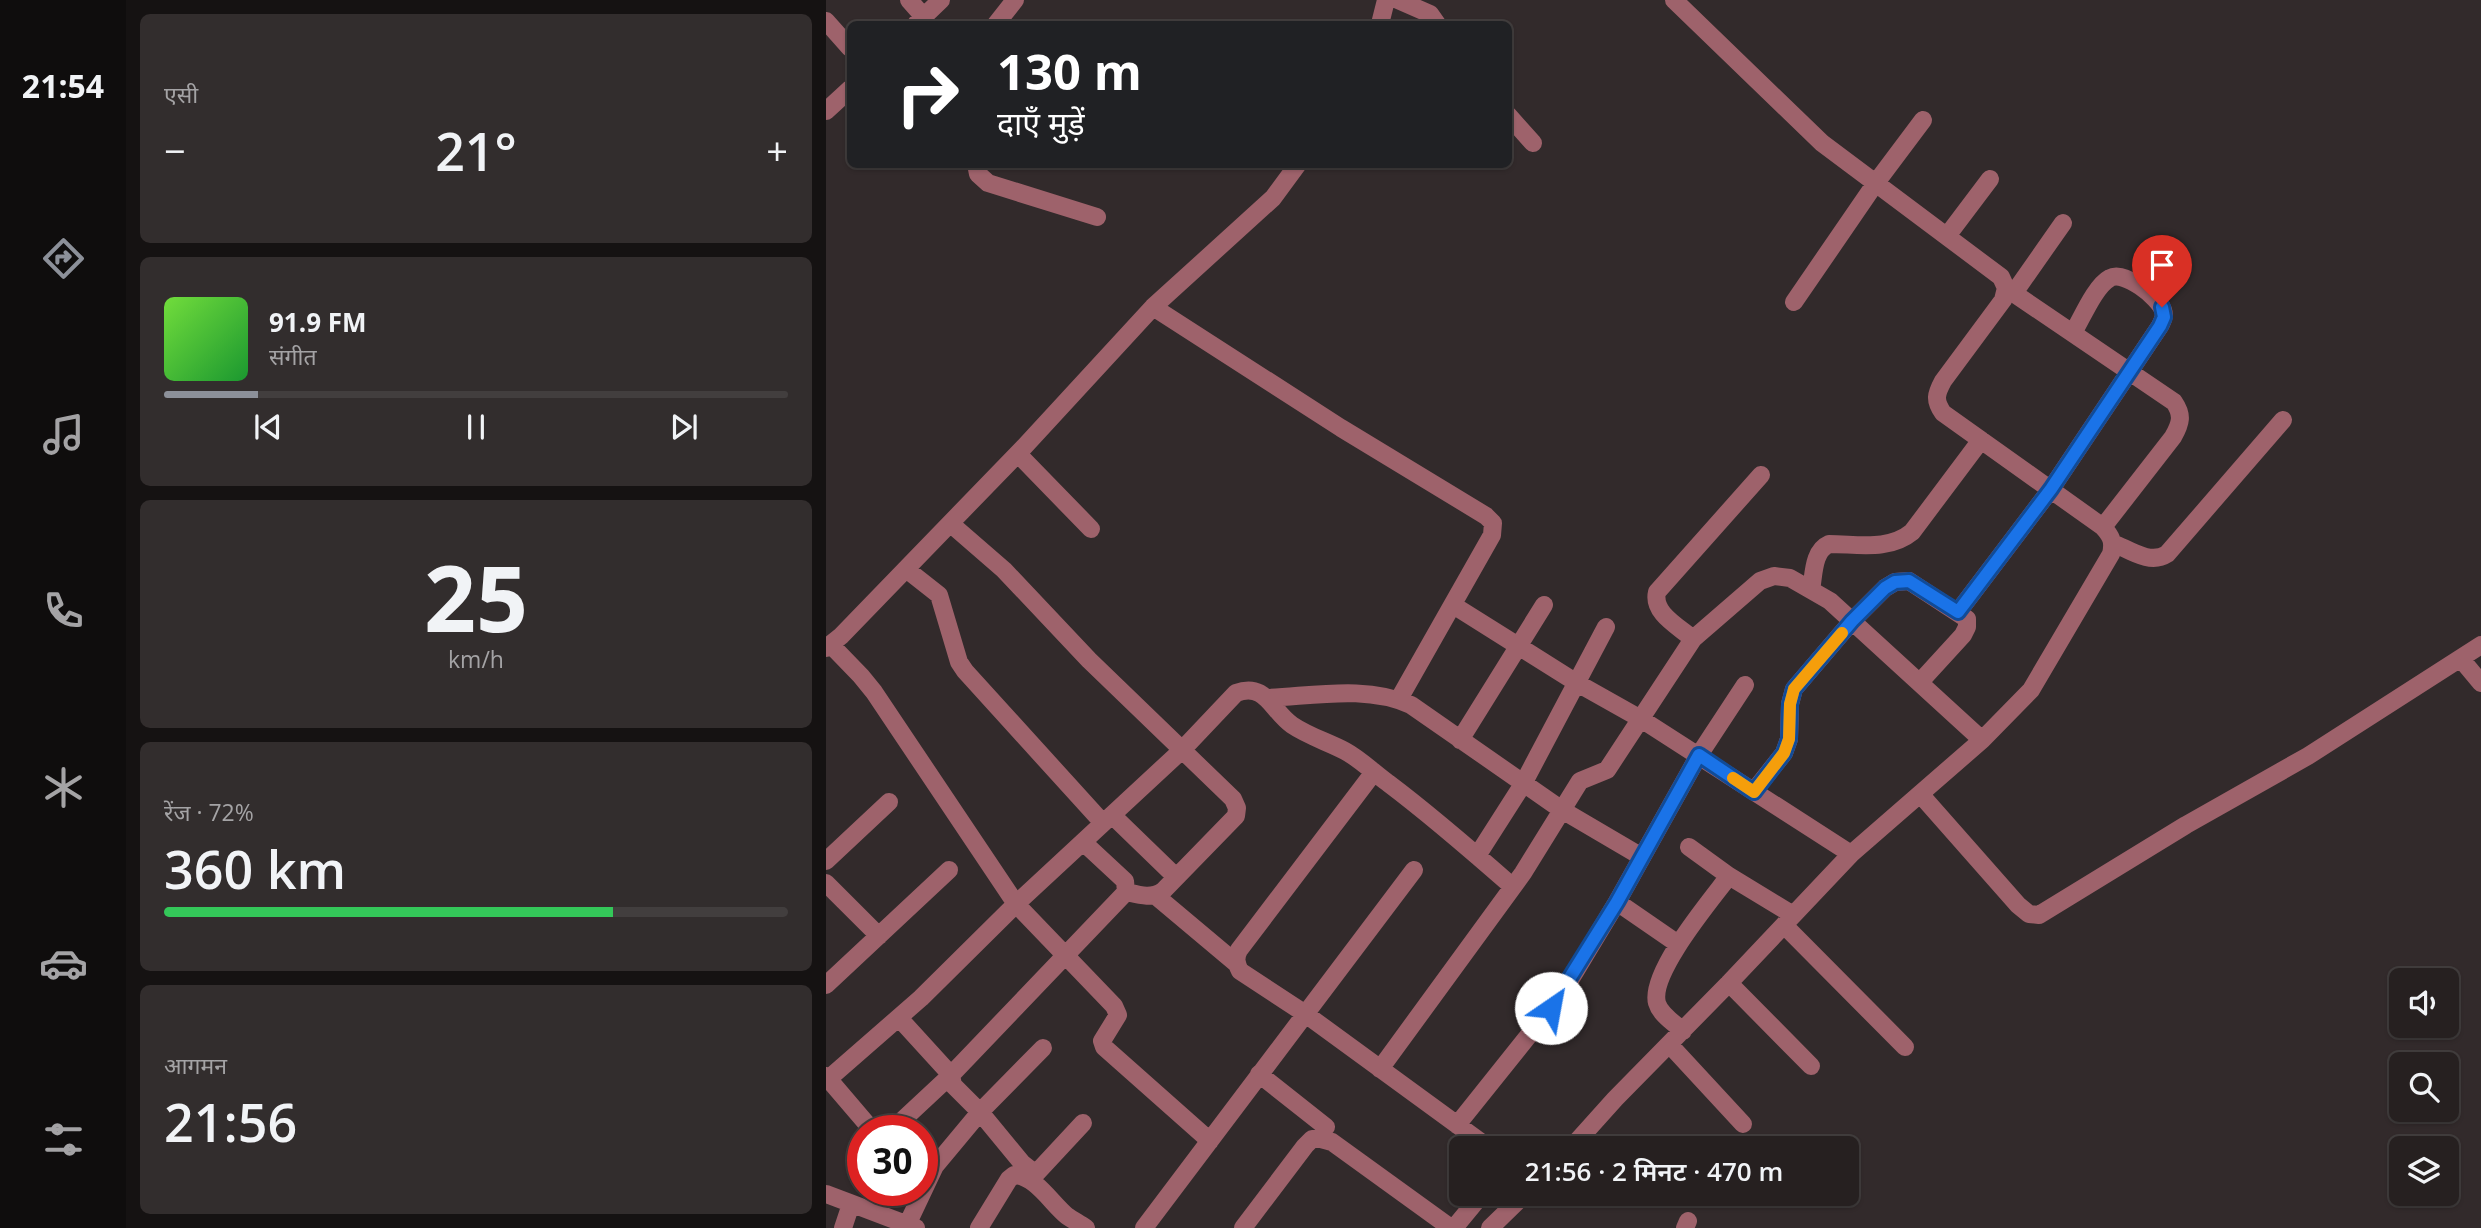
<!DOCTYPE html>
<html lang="hi">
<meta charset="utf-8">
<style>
:root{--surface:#262020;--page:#322d2d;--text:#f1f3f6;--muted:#a4a3a5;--line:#423e3e;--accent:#8c9099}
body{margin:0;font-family:"Open Sans","Noto Sans Devanagari",sans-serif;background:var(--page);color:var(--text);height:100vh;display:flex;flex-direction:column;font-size:26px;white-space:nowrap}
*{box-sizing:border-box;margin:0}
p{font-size:23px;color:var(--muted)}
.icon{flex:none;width:38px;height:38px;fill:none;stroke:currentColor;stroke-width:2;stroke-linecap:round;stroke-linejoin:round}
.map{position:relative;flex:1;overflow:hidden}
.sheet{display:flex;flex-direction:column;gap:14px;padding:14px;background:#151212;width:700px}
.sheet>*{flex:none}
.top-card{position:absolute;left:21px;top:21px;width:665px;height:147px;border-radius:10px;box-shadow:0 2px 5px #0004,0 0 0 2px var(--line);background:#202124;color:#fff;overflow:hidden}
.controls{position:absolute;left:1563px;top:968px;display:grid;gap:14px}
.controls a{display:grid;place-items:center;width:70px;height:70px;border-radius:10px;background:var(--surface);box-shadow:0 2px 5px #0004,0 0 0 2px var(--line);font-size:35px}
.speed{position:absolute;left:21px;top:1115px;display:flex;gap:14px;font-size:35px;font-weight:700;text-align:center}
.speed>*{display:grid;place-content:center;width:91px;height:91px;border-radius:50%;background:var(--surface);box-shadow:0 2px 5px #0004,0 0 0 2px var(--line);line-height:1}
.speed .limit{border:10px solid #d22;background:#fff;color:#111}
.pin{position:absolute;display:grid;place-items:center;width:60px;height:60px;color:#fff;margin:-72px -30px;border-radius:50% 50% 50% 0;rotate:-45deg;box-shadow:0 0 7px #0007}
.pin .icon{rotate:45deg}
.me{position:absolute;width:77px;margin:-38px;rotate:33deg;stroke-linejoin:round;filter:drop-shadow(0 0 5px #0008)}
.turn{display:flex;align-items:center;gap:24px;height:147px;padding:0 35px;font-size:32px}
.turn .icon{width:91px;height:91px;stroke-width:2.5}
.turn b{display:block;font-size:49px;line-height:60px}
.big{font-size:52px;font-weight:600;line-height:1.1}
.sheet .tile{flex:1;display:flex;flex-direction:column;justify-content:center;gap:10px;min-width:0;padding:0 24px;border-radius:10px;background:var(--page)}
.sheet .dial{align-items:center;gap:0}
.dial b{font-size:91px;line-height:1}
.song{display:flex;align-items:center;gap:21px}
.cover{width:84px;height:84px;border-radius:10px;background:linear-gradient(135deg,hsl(100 70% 55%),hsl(130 70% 35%))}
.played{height:7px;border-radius:4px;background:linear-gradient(90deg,var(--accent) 15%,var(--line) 15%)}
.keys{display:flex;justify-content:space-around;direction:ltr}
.heat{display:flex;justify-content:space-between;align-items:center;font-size:38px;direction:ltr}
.charge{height:10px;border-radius:5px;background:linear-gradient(90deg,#34c759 72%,var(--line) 0)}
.trip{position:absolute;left:623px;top:1136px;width:410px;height:70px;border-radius:10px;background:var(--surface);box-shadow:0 2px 5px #0004,0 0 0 2px var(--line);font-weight:600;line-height:70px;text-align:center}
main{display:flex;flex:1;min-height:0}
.tab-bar{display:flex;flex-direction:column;width:126px;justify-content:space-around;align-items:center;background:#0f0d0d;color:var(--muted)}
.tab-bar .icon{width:49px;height:49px}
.tab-bar .active{color:var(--accent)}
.tab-bar b{font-size:32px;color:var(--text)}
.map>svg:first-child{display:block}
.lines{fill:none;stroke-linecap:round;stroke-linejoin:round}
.minor{stroke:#9e626b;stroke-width:18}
.route-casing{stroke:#114b97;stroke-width:18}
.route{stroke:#1a73e8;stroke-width:12}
.slow{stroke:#f59e0b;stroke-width:12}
</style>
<main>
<nav class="tab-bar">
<b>21:54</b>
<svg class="icon active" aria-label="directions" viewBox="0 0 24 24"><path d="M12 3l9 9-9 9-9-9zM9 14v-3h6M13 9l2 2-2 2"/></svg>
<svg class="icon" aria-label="music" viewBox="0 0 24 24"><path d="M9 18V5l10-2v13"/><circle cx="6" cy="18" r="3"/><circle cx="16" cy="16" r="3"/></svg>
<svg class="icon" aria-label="phone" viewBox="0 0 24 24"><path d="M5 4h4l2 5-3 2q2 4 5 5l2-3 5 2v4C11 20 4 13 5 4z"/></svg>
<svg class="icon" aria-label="climate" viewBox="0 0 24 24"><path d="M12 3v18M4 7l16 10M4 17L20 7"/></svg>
<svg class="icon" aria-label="car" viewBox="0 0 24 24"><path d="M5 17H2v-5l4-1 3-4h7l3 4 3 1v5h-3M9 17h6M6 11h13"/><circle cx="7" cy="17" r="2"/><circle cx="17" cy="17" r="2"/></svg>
<svg class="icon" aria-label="filters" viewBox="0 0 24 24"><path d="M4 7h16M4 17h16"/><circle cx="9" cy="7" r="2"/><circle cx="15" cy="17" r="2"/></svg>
</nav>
<section class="sheet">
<div class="tile"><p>एसी</p>
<div class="heat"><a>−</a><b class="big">21°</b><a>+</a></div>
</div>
<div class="tile">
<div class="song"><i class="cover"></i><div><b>91.9 FM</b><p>संगीत</p></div></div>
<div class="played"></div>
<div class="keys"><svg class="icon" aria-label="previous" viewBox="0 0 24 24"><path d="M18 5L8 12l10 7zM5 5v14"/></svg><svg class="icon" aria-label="pause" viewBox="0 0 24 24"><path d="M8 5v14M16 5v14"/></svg><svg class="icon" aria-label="next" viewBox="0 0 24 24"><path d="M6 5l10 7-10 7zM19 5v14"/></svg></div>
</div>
<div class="tile dial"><b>25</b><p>km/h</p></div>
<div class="tile"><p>रेंज · 72%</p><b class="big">360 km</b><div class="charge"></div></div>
<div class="tile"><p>आगमन</p><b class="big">21:56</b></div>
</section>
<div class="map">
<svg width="1655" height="1228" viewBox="0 0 1655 1228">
<rect width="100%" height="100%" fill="#322a2b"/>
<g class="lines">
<path class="minor" d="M 83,0 L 98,17
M 572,0 L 604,14 L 611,24
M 0,21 L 24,48
M 90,24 L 115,0
M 170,24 L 189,0
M 554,24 L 560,0
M 0,111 L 24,89
M 682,115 L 707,143
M 150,164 L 152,174 L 162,183 L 271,217
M 1121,236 L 1164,179
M 1180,288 L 1348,402 C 1357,415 1355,423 1347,437 L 1277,527
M 1188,293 L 1237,223
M 968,302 L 1049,184 L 1097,120
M 327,307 L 515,428 L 660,516 L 667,523 L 666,535 L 573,699
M 192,454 L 265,529
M 125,524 L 178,570 L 263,660 L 407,799 L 411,808 L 410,816 L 337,891 C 325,899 313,895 300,892
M 1287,543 C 1304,550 1324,565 1341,554 L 1457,420
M 80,569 L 113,595 L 133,662 L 139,671 L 277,823
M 985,590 C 988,574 987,551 1003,544 C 1032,544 1063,551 1086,532 L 1155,440
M 627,605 L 751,683 L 815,719 L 1025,854
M 1132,612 L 1225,489 L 1334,326 C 1337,320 1339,316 1337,310 C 1332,297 1298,270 1284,278 C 1269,286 1256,318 1247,333
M 867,639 C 852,626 826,613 831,592 L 935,475
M 5,645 L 35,676 L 48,692 L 190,904 L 288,1006 L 292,1015 L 276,1041 L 278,1047 L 384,1141
M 0,648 L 15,636 L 198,447 L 327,307 L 447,198 L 472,164
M 1635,659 L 1655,683
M 440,698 C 488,696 540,685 585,705 L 736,810 L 816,857
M 634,740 L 718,605
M 548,772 L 413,950 C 409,958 410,963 414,971 L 478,1013 L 663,1148
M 928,791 L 958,753 L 963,739 L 964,704 L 968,689 L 1026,621 L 1059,588 L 1069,582 L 1083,581 L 1141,619 L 1141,627 L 1137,635 L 1094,682
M 1095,795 L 1192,905 L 1203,914 L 1213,915 L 1360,825 L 1482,756 L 1655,645
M 286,815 L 350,877
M 863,847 L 903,876 L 967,915
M 651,856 L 697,784 L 780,627
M 0,861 L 63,802
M 0,883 L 53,936
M 330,896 L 411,964
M 791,902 L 852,944
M 958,925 L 1079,1047
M 903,983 L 985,1066
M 0,985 L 123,870
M 857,1031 C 848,1023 834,1014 831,1003 C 823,973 885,900 903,876
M 843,1044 L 917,1124
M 554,1069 L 697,873 L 754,781 L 781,770 L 867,639 L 934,581 L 948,576 L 964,578 L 1004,601 L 1156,740
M 433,1074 L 500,1127
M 0,1076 L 46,1130
M 0,1081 L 95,998 L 190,904 L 356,750 L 410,693 C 440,682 445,710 466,725 C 482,736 502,742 519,751 C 534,759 548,773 562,783 C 606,816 646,851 687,887
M 631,1125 L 735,995 L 791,902 L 873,755 L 919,685
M 66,1130 L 125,1075 L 73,1018
M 745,1148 L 789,1099 L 903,983 L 1025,854 L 1156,740 L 1205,690 L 1285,554 C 1288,541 1285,536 1277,527 L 1117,413 C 1108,400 1110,394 1117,381 L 1177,300 L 1180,288 L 1175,277 L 996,143 L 848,0
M 210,1174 L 196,1163 L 154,1112 L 127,1085 L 125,1075 L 300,892 L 299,881 L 257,842
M 204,1180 L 257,1123
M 0,1194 L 90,1228
M 81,1225 L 109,1166 L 154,1112 L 217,1048
M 17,1228 L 25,1204
M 153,1228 L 183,1179 L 188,1175 C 210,1176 225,1203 241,1216 C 247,1220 254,1224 260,1228
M 318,1228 L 588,870
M 417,1228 L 479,1146 L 486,1139 L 495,1139 L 506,1142 L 625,1228
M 628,1228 L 656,1194
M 664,1228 L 699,1194
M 859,1228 L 862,1221"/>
</g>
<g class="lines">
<g class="route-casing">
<path id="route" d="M 725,1008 L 791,902 L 873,755 L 928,792 L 958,753 L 963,739 L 964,704 L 968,689 L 1026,621 L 1059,588 L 1069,582 L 1083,581 L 1132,612 L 1225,489 L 1334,326 L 1338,317 L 1336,307"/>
</g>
<use href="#route" class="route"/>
<path class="slow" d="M 907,778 L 928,792 L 958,753 L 963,739 L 964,704 L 968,689 L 1016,633"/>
</g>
</svg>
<div class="controls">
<a><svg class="icon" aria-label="sound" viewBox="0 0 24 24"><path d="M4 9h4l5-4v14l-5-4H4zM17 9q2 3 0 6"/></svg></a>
<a><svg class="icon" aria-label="search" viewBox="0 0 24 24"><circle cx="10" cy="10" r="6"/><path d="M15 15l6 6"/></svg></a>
<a><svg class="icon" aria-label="layers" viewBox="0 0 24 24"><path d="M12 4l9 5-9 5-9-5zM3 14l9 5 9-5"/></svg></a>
</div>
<div class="speed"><div class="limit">30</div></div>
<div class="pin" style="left:1336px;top:307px;background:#d93025"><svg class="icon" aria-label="arrive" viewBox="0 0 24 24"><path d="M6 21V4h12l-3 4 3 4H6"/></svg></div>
<svg class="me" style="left:725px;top:1008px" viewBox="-20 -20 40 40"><circle r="19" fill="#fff"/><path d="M0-13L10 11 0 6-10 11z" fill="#1a73e8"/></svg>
<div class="trip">21:56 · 2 मिनट · 470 m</div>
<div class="top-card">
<div class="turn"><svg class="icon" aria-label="right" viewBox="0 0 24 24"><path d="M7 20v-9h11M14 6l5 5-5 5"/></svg><div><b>130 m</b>दाएँ मुड़ें</div></div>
</div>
</div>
</main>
